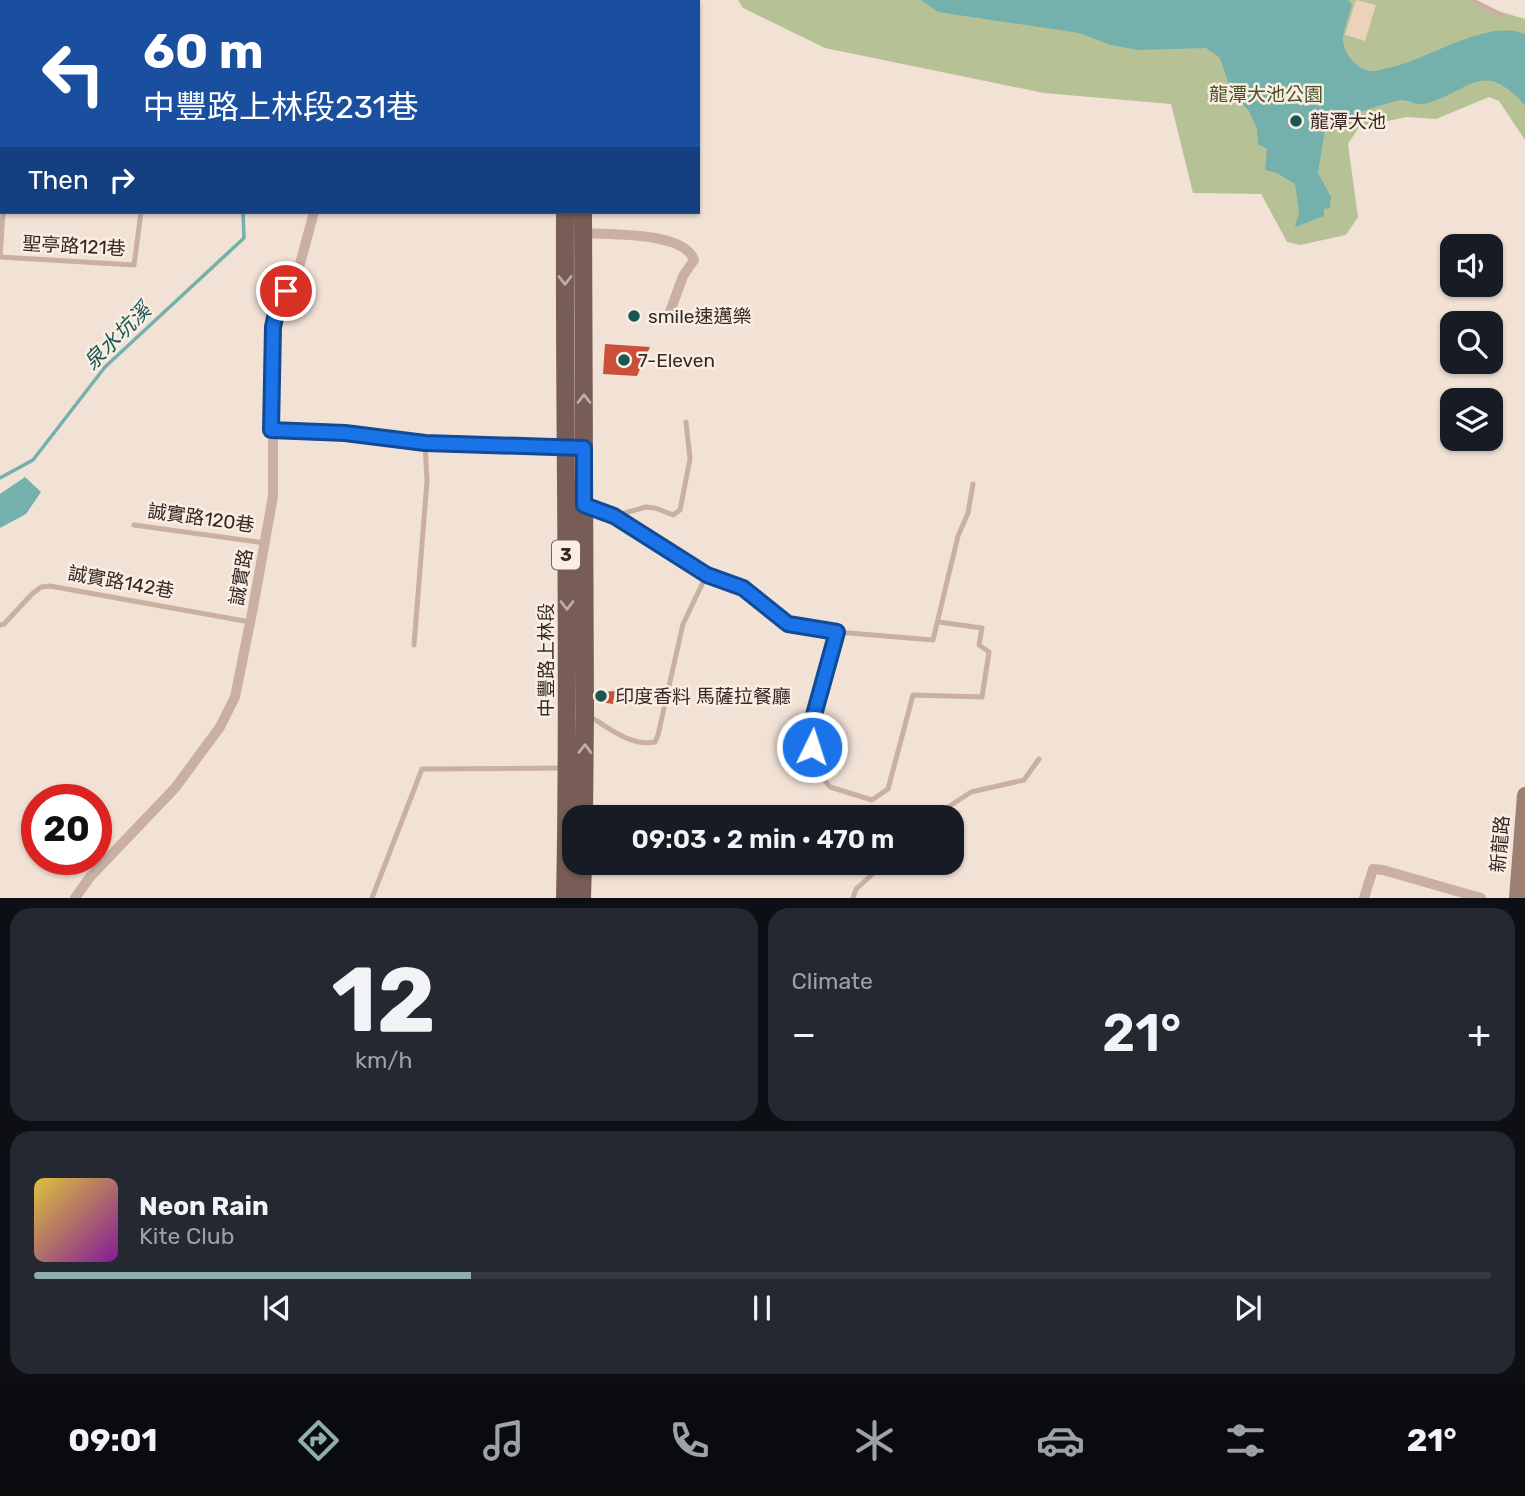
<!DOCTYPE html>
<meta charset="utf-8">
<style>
:root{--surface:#171b24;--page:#242831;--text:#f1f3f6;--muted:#9ea1a6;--line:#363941;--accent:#90adae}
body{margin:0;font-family:Rubik,"Noto Sans TC",sans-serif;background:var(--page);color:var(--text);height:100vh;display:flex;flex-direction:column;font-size:26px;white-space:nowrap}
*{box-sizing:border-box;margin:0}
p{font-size:23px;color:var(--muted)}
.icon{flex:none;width:38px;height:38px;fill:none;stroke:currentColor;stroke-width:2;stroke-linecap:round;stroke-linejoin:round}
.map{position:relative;height:898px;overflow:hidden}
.drawer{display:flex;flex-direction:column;gap:10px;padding:10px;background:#0d0f14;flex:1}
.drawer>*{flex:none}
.hud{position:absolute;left:0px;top:0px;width:700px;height:214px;box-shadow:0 2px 5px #0004;background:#1a4fa0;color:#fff;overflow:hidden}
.buttons{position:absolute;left:1440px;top:234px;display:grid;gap:14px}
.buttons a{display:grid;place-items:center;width:63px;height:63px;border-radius:14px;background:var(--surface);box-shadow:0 2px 5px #0004;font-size:35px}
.speed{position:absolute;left:21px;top:784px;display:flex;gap:14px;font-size:35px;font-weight:700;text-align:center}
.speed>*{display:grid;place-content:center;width:91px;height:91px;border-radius:50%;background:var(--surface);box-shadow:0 2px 5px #0004;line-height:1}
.speed .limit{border:10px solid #d22;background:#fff;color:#111}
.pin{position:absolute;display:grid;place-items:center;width:60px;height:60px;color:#fff;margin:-30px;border:4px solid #fff;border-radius:50%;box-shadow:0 2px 7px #0007}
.me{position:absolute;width:77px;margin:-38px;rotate:4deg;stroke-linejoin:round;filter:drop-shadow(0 0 5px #0008)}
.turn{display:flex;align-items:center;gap:24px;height:147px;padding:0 28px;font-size:32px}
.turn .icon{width:91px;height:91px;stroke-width:2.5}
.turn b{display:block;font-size:49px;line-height:60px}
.then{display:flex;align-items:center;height:66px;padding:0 28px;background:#0003;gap:14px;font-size:26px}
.big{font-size:52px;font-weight:600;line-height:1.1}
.drawer .card{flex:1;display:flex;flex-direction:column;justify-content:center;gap:10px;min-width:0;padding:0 24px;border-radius:21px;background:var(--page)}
.drawer .dial{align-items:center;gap:0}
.dial b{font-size:91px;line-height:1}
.song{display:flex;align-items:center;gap:21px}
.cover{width:84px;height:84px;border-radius:10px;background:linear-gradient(135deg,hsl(50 70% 55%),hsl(290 70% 35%))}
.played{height:7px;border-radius:4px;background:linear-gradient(90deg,var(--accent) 30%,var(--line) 30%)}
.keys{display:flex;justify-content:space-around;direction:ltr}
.heat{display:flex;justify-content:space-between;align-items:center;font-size:38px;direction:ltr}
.drawer .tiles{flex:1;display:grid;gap:10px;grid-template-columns:1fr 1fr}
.card:last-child{grid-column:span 2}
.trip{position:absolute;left:562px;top:805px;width:402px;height:70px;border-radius:21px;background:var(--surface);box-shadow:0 2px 5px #0004;font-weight:600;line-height:70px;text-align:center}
.tab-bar{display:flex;height:112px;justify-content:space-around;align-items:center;background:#090b0e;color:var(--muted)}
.tab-bar .icon{width:49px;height:49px}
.tab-bar .on{color:var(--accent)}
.tab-bar b{font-size:32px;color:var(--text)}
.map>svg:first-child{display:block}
.green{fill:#b7c196}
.plaza{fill:#ebd2bc}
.water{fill:#74b0ac}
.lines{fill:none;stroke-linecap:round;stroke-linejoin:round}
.stream{stroke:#74b0ac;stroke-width:3.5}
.building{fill:#cb503b}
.lane{stroke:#cab0a2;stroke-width:5}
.street{stroke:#cab0a2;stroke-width:10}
.secondary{stroke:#9d7f74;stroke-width:16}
.primary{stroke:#775d55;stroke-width:18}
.oneway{stroke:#bfaca3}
.route-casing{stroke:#114b97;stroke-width:18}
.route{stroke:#1a73e8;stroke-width:12}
.poi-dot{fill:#195755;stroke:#faede2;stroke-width:2.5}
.labels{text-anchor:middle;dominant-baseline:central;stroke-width:5;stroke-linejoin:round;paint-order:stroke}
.shield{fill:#faede2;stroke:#6f635e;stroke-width:2}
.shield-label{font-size:18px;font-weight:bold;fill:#342825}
.park-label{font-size:19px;fill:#485328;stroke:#faede2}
.poi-label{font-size:19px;fill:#342825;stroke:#faede2;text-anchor:start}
.street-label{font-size:19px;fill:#342825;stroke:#faede2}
.water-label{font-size:21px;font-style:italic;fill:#195755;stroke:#faede2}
</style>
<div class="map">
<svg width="1525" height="898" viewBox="0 0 1525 898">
<rect width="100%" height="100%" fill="#f2e2d6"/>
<path class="green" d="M 738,0 L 1475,0 L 1498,11 L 1525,19 L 1525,140 L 1499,101 L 1489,97 L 1436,119 L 1407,117 L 1359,127 L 1348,144 L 1358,217 L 1346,235 L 1300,245 L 1287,242 L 1261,194 L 1193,193 L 1171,104 L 1044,93 L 825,48 L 743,8 Z"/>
<path class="plaza" d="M 1356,0 L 1376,5 L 1365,41 L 1345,35 Z"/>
<path class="water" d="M 921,0 L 1348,0 L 1352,5 C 1349,15 1345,26 1343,36 C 1342,52 1355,69 1371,71 C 1375,72 1382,69 1387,68 C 1427,61 1486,18 1525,34 L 1525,105 C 1483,59 1472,89 1428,103 C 1416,106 1412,101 1402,100 C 1397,100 1390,103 1386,104 C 1363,110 1345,117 1325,129 L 1318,173 L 1331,197 L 1330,208 L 1324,209 L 1324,216 L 1295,227 L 1299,212 L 1295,184 L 1277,173 L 1265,170 L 1267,149 L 1258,144 L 1257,129 L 1249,111 L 1232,93 L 1220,58 L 1206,48 L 1138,50 L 1111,45 L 1079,33 L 938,12 Z
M 25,477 L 41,492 L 26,514 L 0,528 L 0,494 Z"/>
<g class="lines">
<path class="stream" d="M 211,2 L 212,0
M 0,478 L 33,460 L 105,367 L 244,238 L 243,212"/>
</g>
<path class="building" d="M 605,344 L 650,347 L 637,376 L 603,374 Z
M 615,691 L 613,704 L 588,700 L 588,693 Z"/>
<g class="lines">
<path class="lane" d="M 1471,0 L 1501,15
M 193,2 L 195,0
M 292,2 L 293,0
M 0,257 L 134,265 L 141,212
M 0,257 L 3,212
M 274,430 L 345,433 L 425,443 L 582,448
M 589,507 L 614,516 L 707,574 L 743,588 L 788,624 L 837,632 L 933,640 L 958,536 L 968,513 L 973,484
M 614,516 L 646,507 L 655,508 L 673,515 L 680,510 L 690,459 L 686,422
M 134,525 L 265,543
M 0,625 L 4,624 L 32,594 L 41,587 L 50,586 L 250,622
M 837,632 L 812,722 L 812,747 L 820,775 L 830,787 L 872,800 L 888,789 L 913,695 L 982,697 L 989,652 L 979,645 L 982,628 L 939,622
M 414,645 L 427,481 L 425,443
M 588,715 C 607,727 631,747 655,742 L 658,735 L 683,624 L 707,574
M 933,817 L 971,792 L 1024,780 L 1039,759
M 372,898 L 422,769 L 565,768
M 853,898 L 856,889 L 885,863"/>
<path class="street" d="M 380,2 L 380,0
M 583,233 C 609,235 684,231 694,260 L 683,276 L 667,320
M 75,898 L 90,877 L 175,788 L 220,727 L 235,697 L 253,608 L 273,496 L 273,327 L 276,313 L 300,264 L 314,212
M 1364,898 L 1373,869 L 1383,870 L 1481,898"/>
<path class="secondary" d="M 1517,898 L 1525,795"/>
<path class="primary" d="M 583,0 L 583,2
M 566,2 L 566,0
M 583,212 L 585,713 L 584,817
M 565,898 C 570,669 564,440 565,212
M 582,898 L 583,863"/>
</g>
<defs><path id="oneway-chevron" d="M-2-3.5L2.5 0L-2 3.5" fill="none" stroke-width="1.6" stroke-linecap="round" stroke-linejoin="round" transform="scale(1.75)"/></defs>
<g class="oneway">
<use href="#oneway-chevron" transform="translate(565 280) rotate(90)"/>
<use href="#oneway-chevron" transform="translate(584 399) rotate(-90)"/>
<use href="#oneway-chevron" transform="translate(567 605) rotate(90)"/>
<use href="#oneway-chevron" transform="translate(585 749) rotate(-89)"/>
</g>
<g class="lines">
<g class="route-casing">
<path id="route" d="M 286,291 L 276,313 L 273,327 L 271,430 L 345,433 L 425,443 L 584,448 L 584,505 L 614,516 L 707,575 L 743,588 L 788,624 L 837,632 L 812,722 L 812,747"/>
</g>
<use href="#route" class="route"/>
</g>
<g class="poi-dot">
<circle cx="1296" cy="121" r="7"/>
<circle cx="634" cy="316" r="7"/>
<circle cx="624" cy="360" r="7"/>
<circle cx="601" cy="696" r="7"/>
</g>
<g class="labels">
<rect class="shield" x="552" y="540.5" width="28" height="29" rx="5"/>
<g class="shield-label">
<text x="566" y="555">3</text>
</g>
<g class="park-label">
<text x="1266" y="94">龍潭大池公園</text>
</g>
<g class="poi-label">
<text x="1310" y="121">龍潭大池</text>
<text x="648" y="316">smile速邁樂</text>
<text x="638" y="360">7-Eleven</text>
<text x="615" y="696">印度香料 馬薩拉餐廳</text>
</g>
<g class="street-label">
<text transform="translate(74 246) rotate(3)">聖亭路121巷</text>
<text transform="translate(201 518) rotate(8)">誠實路120巷</text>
<text transform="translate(241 577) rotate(-80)">誠實路</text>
<text transform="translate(121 582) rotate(10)">誠實路142巷</text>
<text transform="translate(546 660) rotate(-90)">中豐路上林段</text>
<text transform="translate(1500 844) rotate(-85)">新龍路</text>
</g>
<g class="water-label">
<text transform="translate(117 336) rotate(-45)">泉水坑溪</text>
</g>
</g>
</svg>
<div class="buttons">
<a><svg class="icon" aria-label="sound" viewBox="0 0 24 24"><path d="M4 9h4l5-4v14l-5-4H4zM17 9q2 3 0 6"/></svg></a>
<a><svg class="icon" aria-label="search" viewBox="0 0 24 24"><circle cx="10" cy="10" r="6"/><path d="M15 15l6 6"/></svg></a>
<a><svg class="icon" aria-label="layers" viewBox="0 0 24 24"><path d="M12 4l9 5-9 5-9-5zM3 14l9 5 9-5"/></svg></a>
</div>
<div class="speed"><div class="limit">20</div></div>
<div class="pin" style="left:286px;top:291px;background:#d93025"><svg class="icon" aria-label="arrive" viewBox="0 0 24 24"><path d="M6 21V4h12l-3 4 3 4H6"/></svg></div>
<svg class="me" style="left:812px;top:747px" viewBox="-20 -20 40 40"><circle r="17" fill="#1a73e8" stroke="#fff" stroke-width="3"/><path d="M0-11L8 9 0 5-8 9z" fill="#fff"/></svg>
<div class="trip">09:03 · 2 min · 470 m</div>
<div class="hud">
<div class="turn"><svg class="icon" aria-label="left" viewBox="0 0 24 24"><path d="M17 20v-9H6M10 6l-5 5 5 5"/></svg><div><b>60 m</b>中豐路上林段231巷</div></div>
<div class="then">Then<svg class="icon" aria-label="right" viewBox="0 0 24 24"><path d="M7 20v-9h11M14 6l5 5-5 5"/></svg></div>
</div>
</div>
<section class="drawer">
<div class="tiles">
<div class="card dial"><b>12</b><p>km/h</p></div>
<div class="card"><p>Climate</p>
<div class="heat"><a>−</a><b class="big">21°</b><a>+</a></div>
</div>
<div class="card">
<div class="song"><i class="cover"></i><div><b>Neon Rain</b><p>Kite Club</p></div></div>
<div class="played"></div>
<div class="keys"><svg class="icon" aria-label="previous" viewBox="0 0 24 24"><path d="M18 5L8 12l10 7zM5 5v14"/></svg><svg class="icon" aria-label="pause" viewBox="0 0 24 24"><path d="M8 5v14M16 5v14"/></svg><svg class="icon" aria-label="next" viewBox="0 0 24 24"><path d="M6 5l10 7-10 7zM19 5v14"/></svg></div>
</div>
</div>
</section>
<nav class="tab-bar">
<b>09:01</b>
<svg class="icon on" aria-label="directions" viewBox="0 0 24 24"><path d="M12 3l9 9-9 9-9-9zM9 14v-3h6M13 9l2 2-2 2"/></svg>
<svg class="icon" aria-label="music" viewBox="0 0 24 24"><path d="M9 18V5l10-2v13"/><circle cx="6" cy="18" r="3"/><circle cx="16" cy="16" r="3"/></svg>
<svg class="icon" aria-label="phone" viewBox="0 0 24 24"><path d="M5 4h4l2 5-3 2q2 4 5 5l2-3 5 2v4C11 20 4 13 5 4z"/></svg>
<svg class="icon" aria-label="climate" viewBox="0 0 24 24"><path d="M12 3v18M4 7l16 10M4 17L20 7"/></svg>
<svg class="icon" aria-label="car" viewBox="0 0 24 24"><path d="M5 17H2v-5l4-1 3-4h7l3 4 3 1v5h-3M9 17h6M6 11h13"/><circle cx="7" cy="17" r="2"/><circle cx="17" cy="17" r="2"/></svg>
<svg class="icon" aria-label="filters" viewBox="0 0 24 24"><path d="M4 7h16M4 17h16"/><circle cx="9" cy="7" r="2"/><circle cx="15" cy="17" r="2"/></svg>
<b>21°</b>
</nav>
